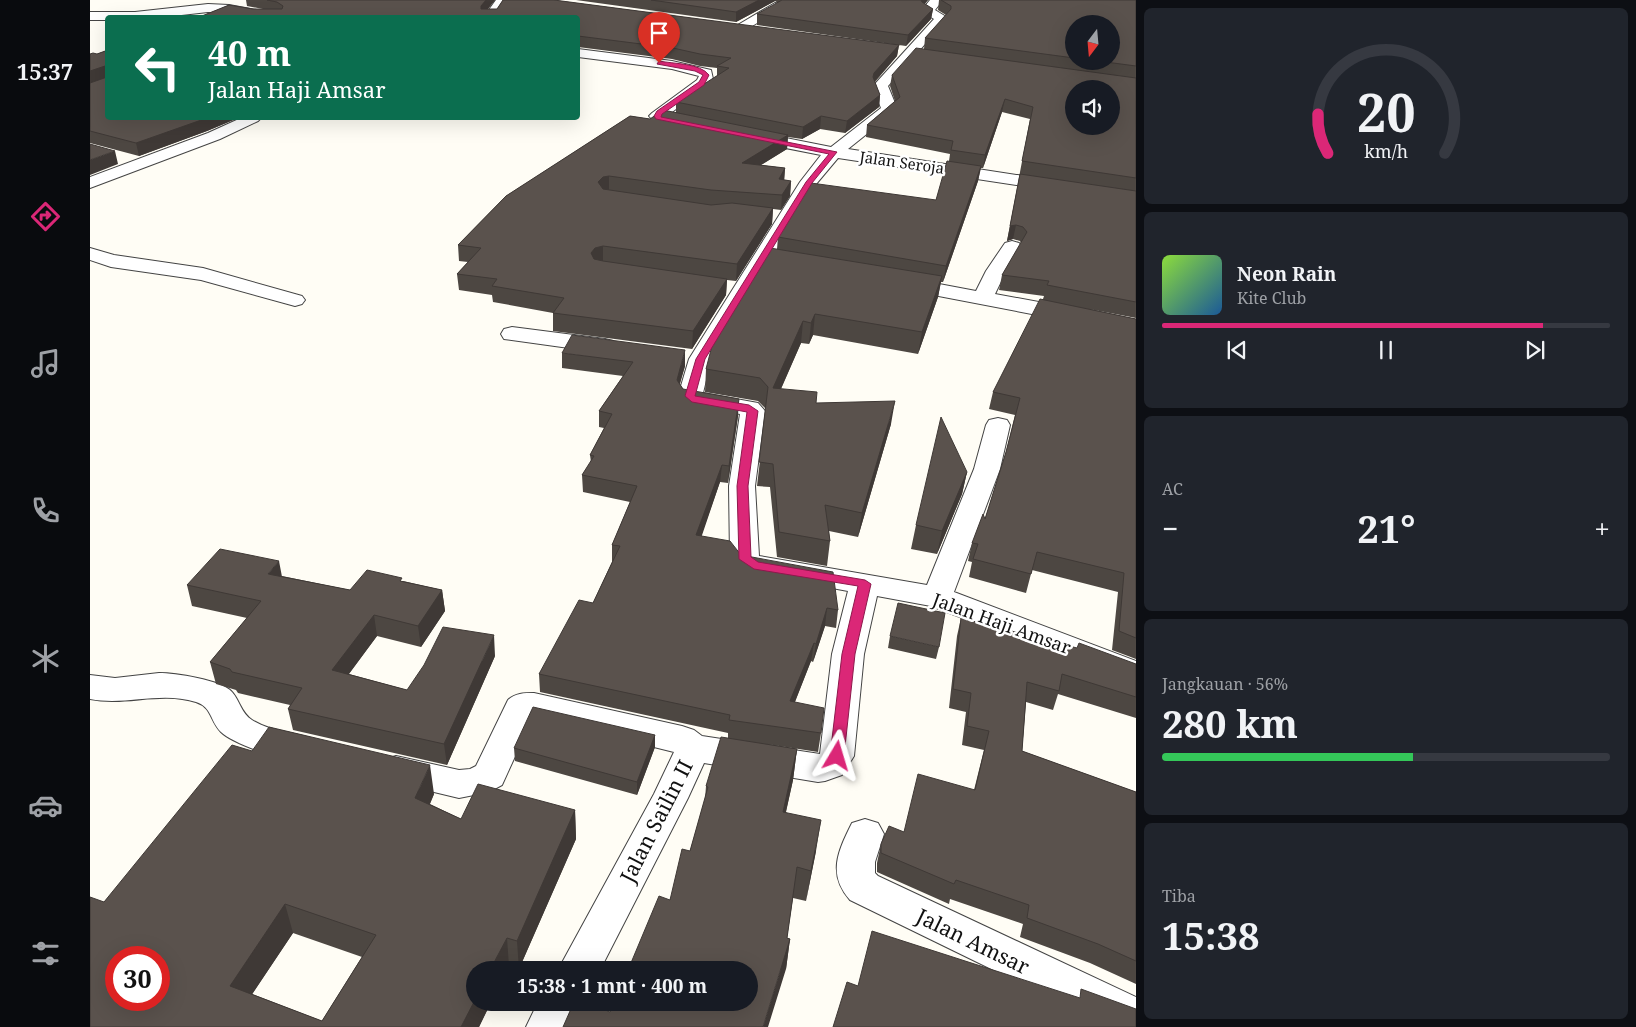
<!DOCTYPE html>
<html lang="id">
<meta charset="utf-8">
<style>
:root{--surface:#171b24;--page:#20242c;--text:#f1f3f6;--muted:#9ea1a6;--line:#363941;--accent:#db2777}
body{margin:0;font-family:"Noto Serif",serif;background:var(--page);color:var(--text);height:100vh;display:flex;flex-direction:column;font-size:19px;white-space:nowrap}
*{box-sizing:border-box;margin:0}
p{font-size:16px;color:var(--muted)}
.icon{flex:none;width:28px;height:28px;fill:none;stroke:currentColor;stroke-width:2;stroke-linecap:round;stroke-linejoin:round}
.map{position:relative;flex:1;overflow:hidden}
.panel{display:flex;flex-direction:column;gap:8px;padding:8px;background:#0d0f14;width:500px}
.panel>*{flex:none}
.guide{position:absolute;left:15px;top:15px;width:475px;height:105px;border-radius:5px;box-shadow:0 5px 20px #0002;background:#0b6e4f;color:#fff;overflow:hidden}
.needle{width:32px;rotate:196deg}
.tools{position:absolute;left:975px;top:15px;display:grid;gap:10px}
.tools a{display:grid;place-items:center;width:55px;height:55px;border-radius:50%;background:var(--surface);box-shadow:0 5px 20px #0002;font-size:25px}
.speed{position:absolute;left:15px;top:946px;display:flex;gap:10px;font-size:25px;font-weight:700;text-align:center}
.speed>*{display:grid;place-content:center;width:65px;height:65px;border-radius:50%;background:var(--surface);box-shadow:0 5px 20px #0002;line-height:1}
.speed .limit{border:8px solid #d22;background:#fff;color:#111}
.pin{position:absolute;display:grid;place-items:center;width:42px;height:42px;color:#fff;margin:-51px -21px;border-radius:50% 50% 50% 0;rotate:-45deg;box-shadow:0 0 5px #0007}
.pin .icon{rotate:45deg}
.me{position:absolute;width:55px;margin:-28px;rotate:7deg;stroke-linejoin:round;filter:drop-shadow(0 0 4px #0008)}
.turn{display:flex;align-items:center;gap:18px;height:105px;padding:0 20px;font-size:22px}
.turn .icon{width:65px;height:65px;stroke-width:2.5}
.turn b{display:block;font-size:35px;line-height:42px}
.big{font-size:38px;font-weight:700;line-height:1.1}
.panel .card{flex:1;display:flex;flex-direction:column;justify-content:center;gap:8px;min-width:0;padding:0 18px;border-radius:8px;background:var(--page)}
.panel .dial{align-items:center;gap:0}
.dial svg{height:130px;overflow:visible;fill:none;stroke:var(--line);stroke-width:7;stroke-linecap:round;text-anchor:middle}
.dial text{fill:var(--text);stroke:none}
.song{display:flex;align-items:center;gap:15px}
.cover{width:60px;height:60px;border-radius:8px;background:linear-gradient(135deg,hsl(90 70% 55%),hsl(210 70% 35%))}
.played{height:5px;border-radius:2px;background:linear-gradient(90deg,var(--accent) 85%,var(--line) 85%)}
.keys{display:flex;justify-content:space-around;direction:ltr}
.heat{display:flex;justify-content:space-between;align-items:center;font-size:28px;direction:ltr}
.charge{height:8px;border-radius:4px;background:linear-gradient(90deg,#34c759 56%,var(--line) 0)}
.trip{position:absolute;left:376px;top:961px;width:292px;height:50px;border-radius:25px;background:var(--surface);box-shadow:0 5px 20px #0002;font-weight:700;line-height:50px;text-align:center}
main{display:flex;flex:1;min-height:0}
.tabs{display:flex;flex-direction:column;width:90px;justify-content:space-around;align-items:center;background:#090b0e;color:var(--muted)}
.tabs .icon{width:35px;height:35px}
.tabs .current{color:var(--accent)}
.tabs b{font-size:22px;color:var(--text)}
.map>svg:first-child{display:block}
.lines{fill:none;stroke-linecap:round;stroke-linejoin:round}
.minor-casing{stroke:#444;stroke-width:2}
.minor{fill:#fff;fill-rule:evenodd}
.wall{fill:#4d4742;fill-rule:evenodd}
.shaded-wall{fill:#3f3936}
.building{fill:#5a524d;stroke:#3f3936;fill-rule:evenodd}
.route{fill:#db2777;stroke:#8e194d}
.labels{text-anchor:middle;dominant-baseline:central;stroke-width:5;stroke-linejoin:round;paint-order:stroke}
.far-street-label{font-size:15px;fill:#111;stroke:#fff}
.street-label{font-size:18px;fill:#111;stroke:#fff}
.near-street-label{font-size:21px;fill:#111;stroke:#fff}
</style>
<main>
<nav class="tabs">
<b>15:37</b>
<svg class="icon current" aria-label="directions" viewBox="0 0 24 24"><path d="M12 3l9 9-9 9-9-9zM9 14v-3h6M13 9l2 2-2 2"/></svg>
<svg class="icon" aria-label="music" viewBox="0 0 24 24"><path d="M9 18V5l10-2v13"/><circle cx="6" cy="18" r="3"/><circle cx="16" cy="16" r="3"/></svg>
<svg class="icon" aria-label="phone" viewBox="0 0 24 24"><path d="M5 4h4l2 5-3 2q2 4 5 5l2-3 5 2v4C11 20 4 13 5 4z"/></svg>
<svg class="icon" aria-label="climate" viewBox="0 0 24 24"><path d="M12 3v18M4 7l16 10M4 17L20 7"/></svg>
<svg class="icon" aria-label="car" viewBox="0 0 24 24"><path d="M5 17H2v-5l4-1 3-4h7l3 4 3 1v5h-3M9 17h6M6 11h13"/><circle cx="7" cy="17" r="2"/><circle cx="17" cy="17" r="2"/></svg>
<svg class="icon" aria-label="filters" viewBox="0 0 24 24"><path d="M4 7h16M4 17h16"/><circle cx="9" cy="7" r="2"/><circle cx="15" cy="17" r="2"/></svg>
</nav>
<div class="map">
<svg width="1046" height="1027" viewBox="0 0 1046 1027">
<rect width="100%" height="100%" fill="#fffdf5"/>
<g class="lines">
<g class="minor-casing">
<path id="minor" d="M 406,0 L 418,0 L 406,18 L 393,18 Z
M 840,0 L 853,0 L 845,10 L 858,18 L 798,86 L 807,108 L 803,113 L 758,149 L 966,181 L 972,182 L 975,186 L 972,190 L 966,191 L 748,158 L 727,183 L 621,359 L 613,393 L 668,403 L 675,411 L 665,486 L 669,556 L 837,585 L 884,469 L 896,425 L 899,420 L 908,418 L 917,420 L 920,425 L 910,469 L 864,592 L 1046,661 L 1046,684 L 841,606 L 787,596 L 774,654 L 764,756 L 752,775 L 735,781 L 728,782 L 614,763 L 598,798 L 510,970 L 468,970 L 564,794 L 584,752 L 443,717 L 412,785 L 399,792 L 369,798 L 294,780 L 288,770 L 294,760 L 306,756 L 369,770 L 380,769 L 386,766 L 418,700 C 425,693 434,693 444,693 L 592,726 L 604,730 L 612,736 L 730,754 L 742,654 L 758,591 L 650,571 L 640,557 L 639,486 L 650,414 L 594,404 L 588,396 L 599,359 L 710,182 L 731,155 L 660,141 L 654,139 L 652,136 L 654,133 L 660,131 L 741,147 L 791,108 L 783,88 L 784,85 L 844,19 L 831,11 Z
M 685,3 L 689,4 L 691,7 L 689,10 L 652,32 L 642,32 L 641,29 Z
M 118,4 L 139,5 L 188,14 L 194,18 L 165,18 L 139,13 L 118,12 L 65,18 L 18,18 L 18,20 L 0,20 L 0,12 L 45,12 Z
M 488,49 L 582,61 L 621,70 L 623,79 L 617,86 L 578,115 L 599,120 L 601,123 L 599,126 C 588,129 566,125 559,116 L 562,113 L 607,80 L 609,76 L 582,69 L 488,57 Z
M 151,118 L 171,118 L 168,121 L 130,139 L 0,188 L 0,177 L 118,133 Z
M 922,241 L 929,243 L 932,247 L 916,271 L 905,294 L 1046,320 L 1046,334 L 812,289 L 805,287 L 802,283 L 805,279 L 812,277 L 886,291 L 896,271 L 915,243 Z
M 0,248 L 24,255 L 113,268 L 212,296 L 215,300 L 212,304 L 205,306 L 111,280 L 21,267 L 0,260 Z
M 422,327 L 515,339 L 523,341 L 526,346 L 523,351 L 515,353 L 414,339 L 411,334 L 414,329 Z
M 69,673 C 84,673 132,680 142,692 C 150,701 151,713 162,720 C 179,731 201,732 220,738 L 225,747 L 220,756 C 217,757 213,759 209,760 C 194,762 142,743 131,732 C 120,721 122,707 106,702 C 70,691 36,706 0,699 L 0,675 L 25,678 Z
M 775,819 L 788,823 L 794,834 L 785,862 L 785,873 L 788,876 L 1046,997 L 1046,1027 L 1020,1027 L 760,900 C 737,874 748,851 762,823 Z
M 448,1002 L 492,1002 L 480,1027 L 436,1027 Z"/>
</g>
<use href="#minor" class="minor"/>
</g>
<path class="wall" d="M 156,0 L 405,0 L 398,9 L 407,9 L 413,0 L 464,0 L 809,45 L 807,56 L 785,82 L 790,95 L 789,107 L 755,133 L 730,129 L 712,139 L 698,137 L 697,149 L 671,165 L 695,168 L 694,180 L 701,181 L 700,196 L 691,210 L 683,209 L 682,224 L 646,281 L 637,280 L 636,295 L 602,349 L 463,331 L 463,313 L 403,302 L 402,295 L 369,290 L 367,274 L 378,262 L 369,261 L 368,245 L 416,196 L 540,116 L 560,119 L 573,110 L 586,113 L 586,102 L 627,76 L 627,68 L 610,66 L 582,59 L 488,47 L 488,48 L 488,18 L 107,18 L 139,5 L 163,9 L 173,9 L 157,6 Z
M 486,0 L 838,0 L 834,4 L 843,9 L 841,19 L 816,46 L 667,25 L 667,14 L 688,3 L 685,1 L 646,22 Z
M 849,0 L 1046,0 L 1046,318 L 999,309 L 1046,319 L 1046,659 L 1022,650 L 1028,592 L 942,570 L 936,593 L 879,577 L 882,562 L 878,561 L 882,543 L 895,519 L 916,452 L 925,415 L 899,409 L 903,392 L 953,299 L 954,296 L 909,290 L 912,275 L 931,243 L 930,241 L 923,239 L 917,241 L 940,119 L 912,112 L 893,168 L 891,168 L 888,181 L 853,282 L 851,282 L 848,297 L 828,354 L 723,335 L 719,344 L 711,343 L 691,389 L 726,403 L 801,424 L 768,537 L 739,531 L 740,541 L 737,566 L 687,557 L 680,487 L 667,486 L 676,409 L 668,401 L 615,392 L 616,369 L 687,249 L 688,237 L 846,200 L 859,161 L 860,154 L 776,137 L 777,125 L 805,101 L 800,86 L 802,75 L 834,49 L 835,38 L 856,15 L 848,10 ZM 984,24 L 1021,61 L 984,61 Z
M 18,50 L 18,118 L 148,118 L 117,131 L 49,156 L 0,143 L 0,54 L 7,54 Z
M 472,353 L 595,366 L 590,384 L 593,389 L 648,416 L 638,483 L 630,482 L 611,536 L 651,555 L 748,610 L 746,628 L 735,626 L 723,662 L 721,661 L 705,702 L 731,733 L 728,752 L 658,741 L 707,749 L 703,780 L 696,812 L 726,851 L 716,901 L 703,898 L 697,938 L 700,939 L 696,969 L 520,1012 L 580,900 L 600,851 L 615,799 L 616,786 L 638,738 L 638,733 L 450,692 L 449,674 L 503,603 L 522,562 L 522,545 L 540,502 L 493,492 L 492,475 L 501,462 L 500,455 L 514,428 L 509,427 L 509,411 L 533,376 L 472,368 Z
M 877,472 L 872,494 L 847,554 L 821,549 L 826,525 Z
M 192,576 L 260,590 L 313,581 L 352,590 L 355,611 L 331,647 L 287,636 L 259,674 L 317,690 L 405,656 L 357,765 L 203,730 L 198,709 L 200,705 L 148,693 L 146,690 L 126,684 L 120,662 L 157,618 L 102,606 L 97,585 Z
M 871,618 L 1046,664 L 1046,718 L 968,694 L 963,710 L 936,702 L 932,751 L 1046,792 L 1046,984 L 1000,963 L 930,937 L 933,924 L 860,899 L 859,904 L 787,872 L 787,863 L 791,844 L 814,832 L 884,790 L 894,750 L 872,745 L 876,712 L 859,708 L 867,636 Z
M 800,636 L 849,647 L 846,659 L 798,648 Z
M 565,735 L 565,747 L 547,795 L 425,761 L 424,748 Z
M 162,751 L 344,794 L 340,804 L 371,819 L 485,810 L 486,839 L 429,969 L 419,966 L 389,1027 L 0,1027 L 14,902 ZM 203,933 L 272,957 L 232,1021 L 162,994 Z"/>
<path class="shaded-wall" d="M 396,0 L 405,0 L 391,17 L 391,6 Z
M 669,0 L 686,0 L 685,1 L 646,22 L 646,12 Z
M 831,0 L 838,0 L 830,10 Z
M 843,9 L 841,19 L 816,46 L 818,35 Z
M 809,45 L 807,56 L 782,84 L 781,89 L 784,73 Z
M 15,66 L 17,77 L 0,83 L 0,71 Z
M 790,95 L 789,107 L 755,133 L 757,121 Z
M 915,99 L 912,112 L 893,168 L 895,155 Z
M 731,116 L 730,129 L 712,139 L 713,127 Z
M 117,118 L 148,118 L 117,131 L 49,156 L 46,143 Z
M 698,135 L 697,149 L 651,177 L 652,163 Z
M 25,151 L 28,164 L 0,175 L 0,160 Z
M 891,166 L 888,181 L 853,282 L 856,266 Z
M 695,168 L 694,183 L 689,179 Z
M 519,176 L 519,191 L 513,192 L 508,182 L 513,177 Z
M 701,181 L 700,196 L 691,210 L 692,195 Z
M 683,208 L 682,224 L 646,281 L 647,264 Z
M 926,225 L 923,239 L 917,241 L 920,226 Z
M 513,246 L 513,262 L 505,264 L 501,253 L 505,248 Z
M 852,276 L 848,297 L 828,354 L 832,332 Z
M 637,279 L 636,295 L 602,349 L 603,331 Z
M 725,314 L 723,335 L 719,344 L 721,323 Z
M 713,321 L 711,343 L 681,411 L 683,388 Z
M 595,350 L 595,366 L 586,395 L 587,380 Z
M 649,399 L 648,416 L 638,483 L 639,466 Z
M 805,401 L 801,424 L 768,537 L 772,513 Z
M 632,465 L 630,482 L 606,553 L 606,535 Z
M 877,472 L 872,494 L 847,554 L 852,531 Z
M 189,561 L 193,582 L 178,574 Z
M 352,590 L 355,611 L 331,647 L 328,626 Z
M 737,608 L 735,626 L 723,662 L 726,644 Z
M 284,615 L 287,636 L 246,691 L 242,670 Z
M 404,635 L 405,656 L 357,765 L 354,744 Z
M 724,643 L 721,661 L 698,719 L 700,701 Z
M 565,735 L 565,747 L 547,795 L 547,782 Z
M 707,749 L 703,780 L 689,842 L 693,812 Z
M 340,765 L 344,794 L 330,826 L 325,798 Z
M 485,810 L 486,839 L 429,969 L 427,941 Z
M 731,820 L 726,851 L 716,901 L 721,871 Z
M 195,904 L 203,933 L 149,1014 L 140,986 Z
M 417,938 L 419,966 L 418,970 L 400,970 Z
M 700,939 L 696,969 L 678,1027 L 673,1027 Z
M 385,1000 L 385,1002 L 401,1002 L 389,1027 L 371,1027 Z"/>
<path class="building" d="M 177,0 L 396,0 L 391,6 L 391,9 L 407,9 L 413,0 L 464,0 L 809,45 L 784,73 L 783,77 L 790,95 L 757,121 L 731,116 L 713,127 L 586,102 L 639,68 L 627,66 L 641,58 L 610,54 L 583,48 L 488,36 L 488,37 L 488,18 L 107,18 L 139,5 L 163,9 L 192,9 L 193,6 L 187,2 Z
M 561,0 L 669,0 L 646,12 Z
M 692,0 L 831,0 L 832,2 L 843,9 L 818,35 L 667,14 Z
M 851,0 L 1046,0 L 1046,66 L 1008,61 L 1021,61 L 1021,24 L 984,24 L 984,58 L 835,38 L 861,9 L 861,6 Z
M 826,48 L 1046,78 L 1046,178 L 932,161 L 943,107 L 915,99 L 895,155 L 861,150 L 863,141 L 777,125 L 810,97 L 802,75 ZM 984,89 L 1021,89 L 1021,126 L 984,126 Z
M 18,50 L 18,118 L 117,118 L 46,143 L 0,131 L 0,83 L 17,77 L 17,67 L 15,66 L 0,71 L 0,54 L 3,53 L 7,54 Z
M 573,110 L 698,135 L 652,163 L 695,168 L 689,179 L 701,181 L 692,195 L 621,190 L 519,176 L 513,177 L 508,182 L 513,189 L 621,205 L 642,203 L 683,208 L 647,264 L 513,246 L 505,248 L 501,253 L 504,259 L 513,261 L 637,279 L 603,331 L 463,313 L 474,298 L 402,286 L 407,279 L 367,274 L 391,248 L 368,245 L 416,196 L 540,116 L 560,119 Z
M 0,144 L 25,151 L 0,160 Z
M 857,161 L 891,166 L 856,266 L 688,237 L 721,183 L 846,200 Z
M 930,174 L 1046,191 L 1046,302 L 957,285 L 959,281 L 912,275 L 937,232 L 933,227 L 926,225 L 920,226 Z
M 680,248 L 852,276 L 832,332 L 725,314 L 721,323 L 713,321 L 683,388 L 727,392 L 726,403 L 805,401 L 772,513 L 735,505 L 740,541 L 689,532 L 683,464 L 669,462 L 678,387 L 670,378 L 616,369 L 624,338 Z
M 950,299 L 1046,319 L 1046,638 L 1029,631 L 1034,573 L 947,552 L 941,574 L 883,559 L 888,544 L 882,543 L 893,514 L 895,519 L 916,452 L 930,398 L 903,392 Z
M 482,335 L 595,350 L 587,380 L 593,389 L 649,399 L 639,466 L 632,465 L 606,535 L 640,541 L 651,555 L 743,572 L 748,610 L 737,608 L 726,644 L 724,643 L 700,701 L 734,708 L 731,733 L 639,720 L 640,715 L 449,674 L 489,600 L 503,603 L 530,546 L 522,545 L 547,486 L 492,475 L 504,456 L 500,455 L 522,414 L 509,411 L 543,362 L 472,353 Z
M 851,417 L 877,472 L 852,531 L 826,525 Z
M 130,549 L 189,561 L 178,574 L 260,590 L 277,570 L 312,578 L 310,581 L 352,590 L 328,626 L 284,615 L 242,670 L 317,690 L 334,665 L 353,627 L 404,635 L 354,744 L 198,709 L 212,688 L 142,672 L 140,669 L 120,662 L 171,601 L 97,585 Z
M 808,603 L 855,613 L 849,647 L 800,636 Z
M 871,618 L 987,648 L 989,643 L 1046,664 L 1046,697 L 972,674 L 969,691 L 937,682 L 932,751 L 1046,792 L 1046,961 L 1008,944 L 937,918 L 939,905 L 866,880 L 864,884 L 791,853 L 791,844 L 799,826 L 814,832 L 828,774 L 885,790 L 899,731 L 877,726 L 881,693 L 863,689 Z
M 443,707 L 565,735 L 547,782 L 424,748 Z
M 179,727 L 340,765 L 325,798 L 371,819 L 388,784 L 485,810 L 427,941 L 417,938 L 400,970 L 385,970 L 385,1000 L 371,1027 L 0,1027 L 0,897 L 14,902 L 142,745 L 162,751 ZM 195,904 L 286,935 L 232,1021 L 140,986 ZM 26,958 L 69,958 L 69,1000 L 26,1000 Z
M 631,737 L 707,749 L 693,812 L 731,820 L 721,871 L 707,867 L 697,938 L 700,939 L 673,1027 L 473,1027 L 484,1002 L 496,1002 L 520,1012 L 524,1002 L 660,1002 L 660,970 L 538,970 L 569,896 L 580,900 L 592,849 L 600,851 L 618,787 L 616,786 Z
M 782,931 L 990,998 L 991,989 L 1046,1009 L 1046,1027 L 743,1027 L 757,982 L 768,986 Z"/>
<path class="route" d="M 569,61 C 584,64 610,63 619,75 L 614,85 L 572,114 L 571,117 L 747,152 L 722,183 L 615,359 L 605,396 L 659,405 L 668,411 L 658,486 L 661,557 L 668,562 L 775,580 L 781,584 L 765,654 L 754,756 L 752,760 L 747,761 L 742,760 L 740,756 L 752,654 L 768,586 L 664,569 L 649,559 L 647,486 L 657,412 L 602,402 L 595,396 L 606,359 L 716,182 L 739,154 L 566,119 L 564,116 L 567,111 L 609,82 L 613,75 L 605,71 L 567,64 Z"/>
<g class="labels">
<g class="far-street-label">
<text transform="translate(812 162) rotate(8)">Jalan Seroja</text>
</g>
<g class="street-label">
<text transform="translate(912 623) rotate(20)">Jalan Haji Amsar</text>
</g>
<g class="near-street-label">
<text transform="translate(566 821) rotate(-63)">Jalan Sailin II</text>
<text transform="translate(883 941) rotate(26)">Jalan Amsar</text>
</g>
</g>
</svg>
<div class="tools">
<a><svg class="needle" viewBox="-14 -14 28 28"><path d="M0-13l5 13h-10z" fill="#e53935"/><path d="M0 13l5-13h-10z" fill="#9ea1a6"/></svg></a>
<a><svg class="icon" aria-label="sound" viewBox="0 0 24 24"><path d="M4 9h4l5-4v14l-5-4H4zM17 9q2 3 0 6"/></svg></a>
</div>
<div class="speed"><div class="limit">30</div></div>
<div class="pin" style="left:569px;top:63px;background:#d93025"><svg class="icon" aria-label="arrive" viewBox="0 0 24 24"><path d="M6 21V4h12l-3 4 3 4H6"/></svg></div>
<svg class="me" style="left:747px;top:756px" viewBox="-20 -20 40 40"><path d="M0-17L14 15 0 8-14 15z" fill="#db2777" stroke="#fff" stroke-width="4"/></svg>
<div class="trip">15:38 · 1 mnt · 400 m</div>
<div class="guide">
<div class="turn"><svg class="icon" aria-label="left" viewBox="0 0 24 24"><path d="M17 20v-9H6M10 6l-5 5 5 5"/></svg><div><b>40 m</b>Jalan Haji Amsar</div></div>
</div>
</div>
<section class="panel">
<div class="card dial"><svg viewBox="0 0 100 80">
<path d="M14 69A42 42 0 1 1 86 69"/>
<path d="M14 69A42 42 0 0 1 8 45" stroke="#db2777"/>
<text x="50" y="56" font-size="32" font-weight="700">20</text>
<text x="50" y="72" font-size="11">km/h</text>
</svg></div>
<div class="card">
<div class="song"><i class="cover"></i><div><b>Neon Rain</b><p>Kite Club</p></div></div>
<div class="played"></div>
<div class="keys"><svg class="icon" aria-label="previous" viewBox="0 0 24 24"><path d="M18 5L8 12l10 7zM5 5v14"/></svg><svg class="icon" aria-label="pause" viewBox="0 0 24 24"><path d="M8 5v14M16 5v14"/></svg><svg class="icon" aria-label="next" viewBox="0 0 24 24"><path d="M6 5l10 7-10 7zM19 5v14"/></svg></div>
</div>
<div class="card"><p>AC</p>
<div class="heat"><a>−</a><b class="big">21°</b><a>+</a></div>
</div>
<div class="card"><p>Jangkauan · 56%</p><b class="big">280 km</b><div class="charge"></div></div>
<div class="card"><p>Tiba</p><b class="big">15:38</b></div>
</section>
</main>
